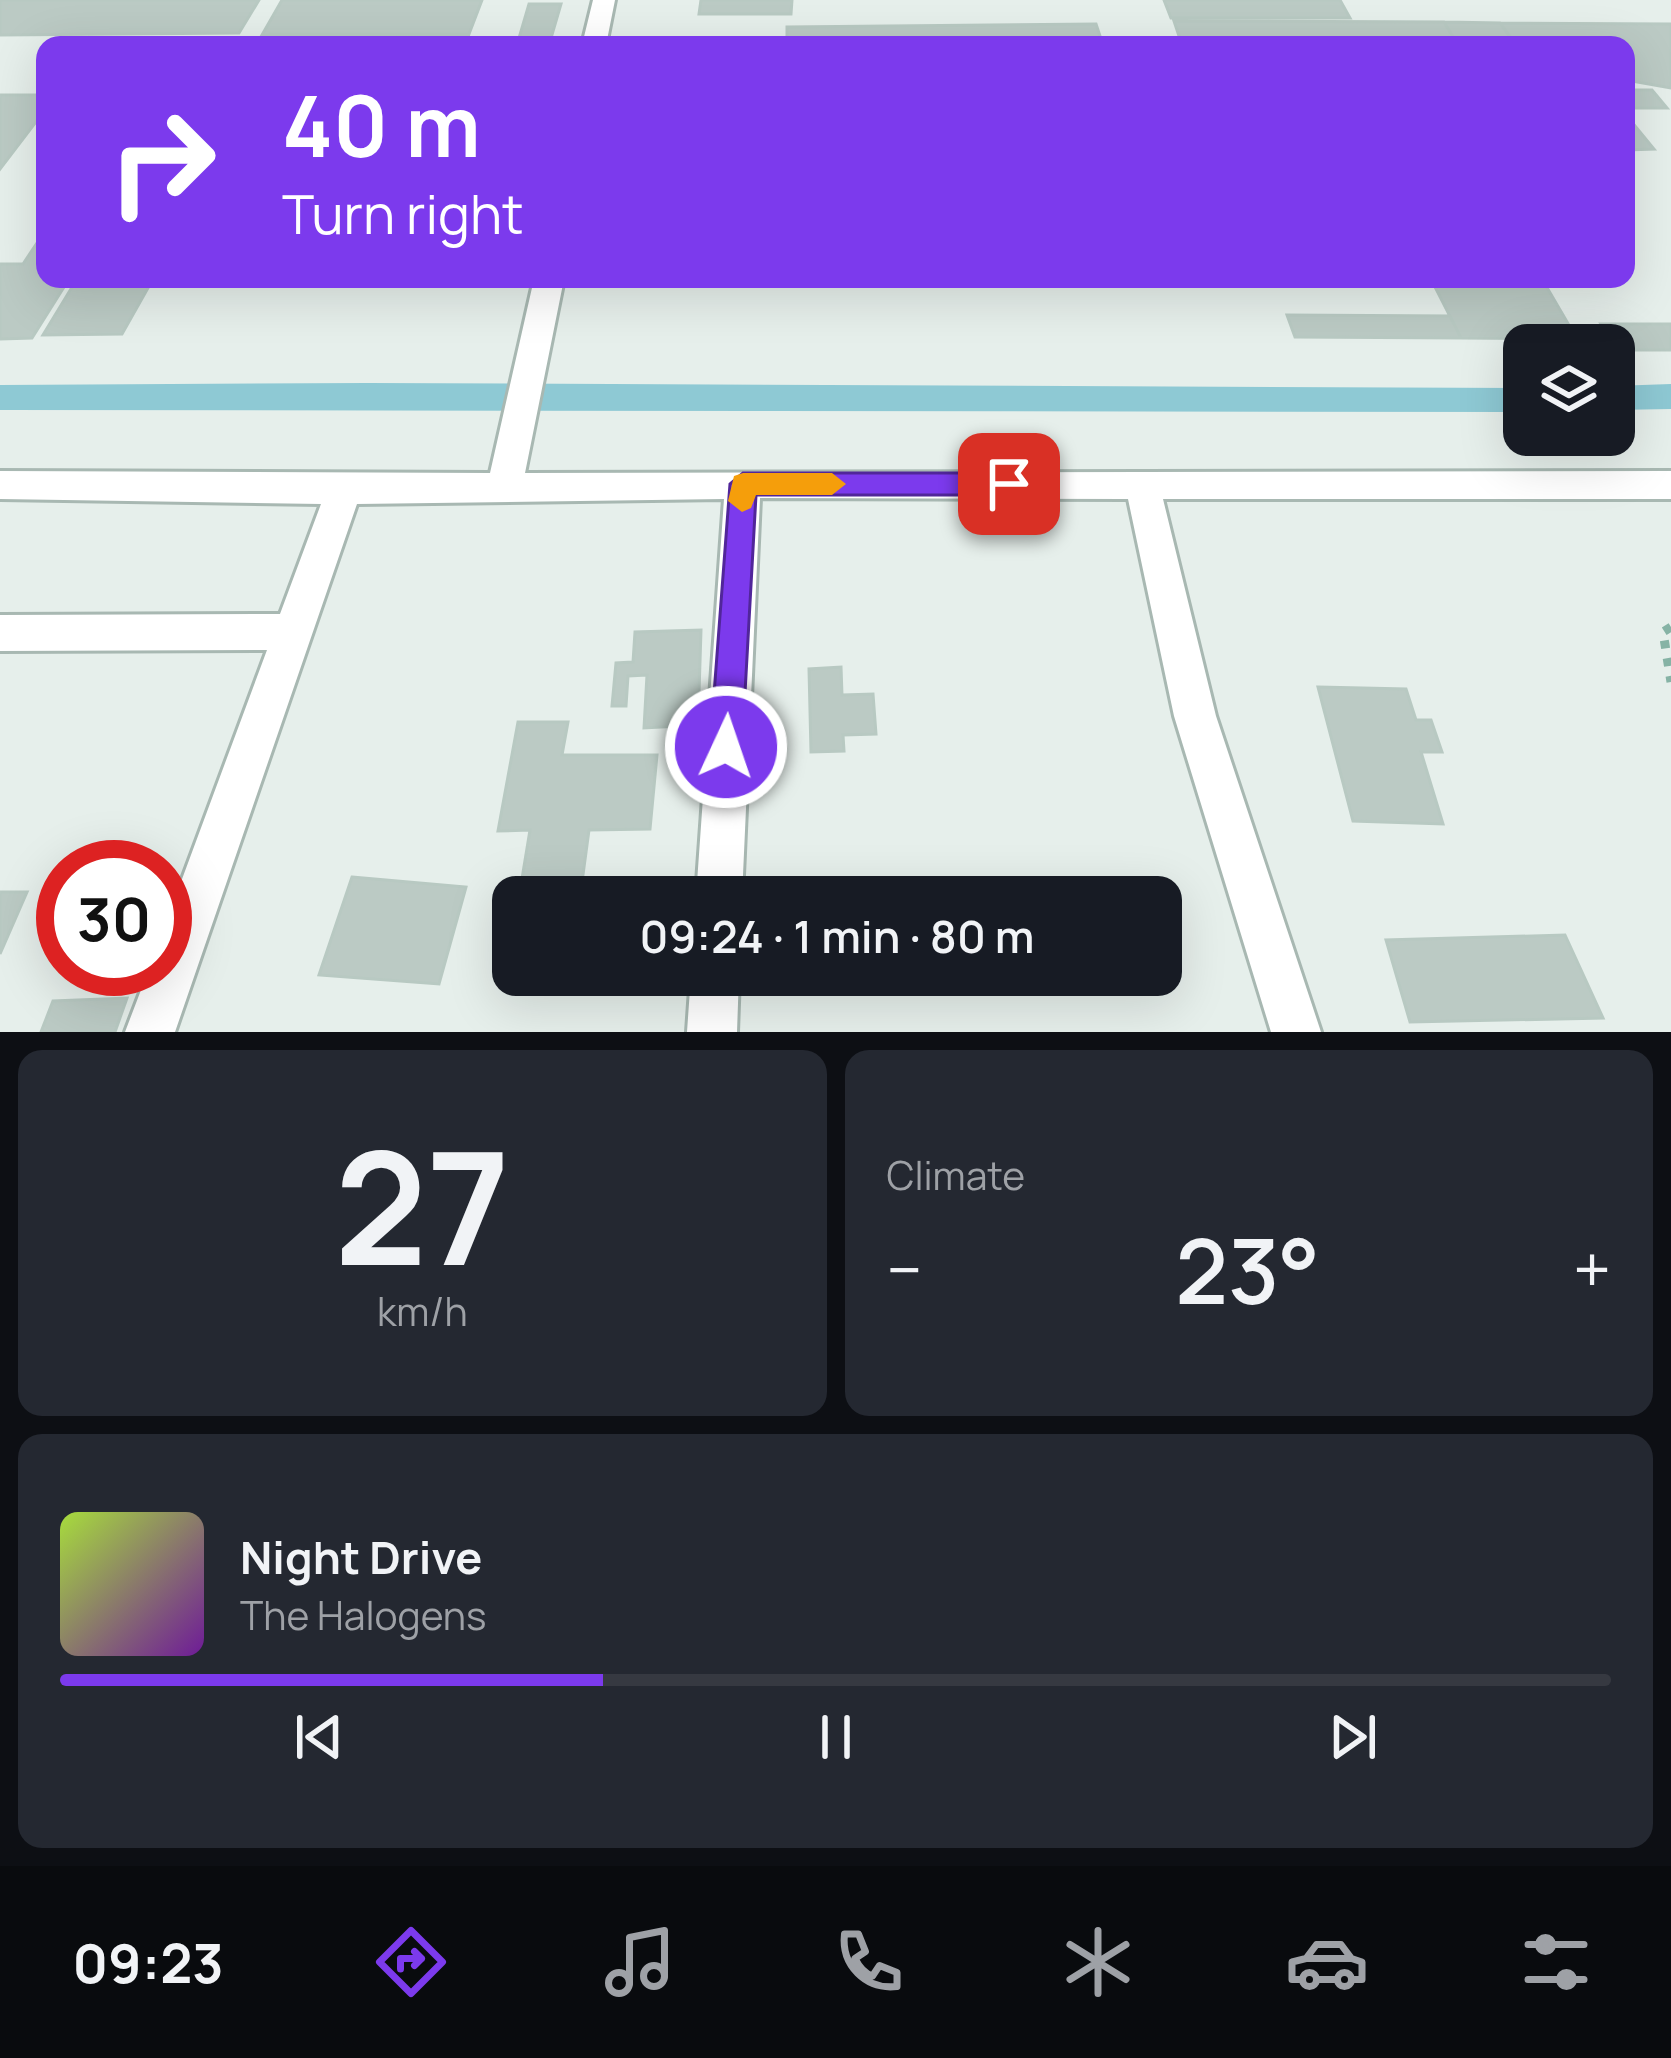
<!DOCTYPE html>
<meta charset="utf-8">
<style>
:root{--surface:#171b24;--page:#242831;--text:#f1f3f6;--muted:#9ea1a6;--line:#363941;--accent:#7c3aed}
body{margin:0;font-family:Manrope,sans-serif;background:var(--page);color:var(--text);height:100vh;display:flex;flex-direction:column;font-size:45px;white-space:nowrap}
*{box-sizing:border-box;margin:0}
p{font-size:39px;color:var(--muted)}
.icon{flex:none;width:66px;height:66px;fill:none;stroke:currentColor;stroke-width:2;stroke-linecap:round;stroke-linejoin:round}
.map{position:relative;height:1032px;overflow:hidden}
.panel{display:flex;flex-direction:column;gap:18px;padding:18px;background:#0d0f14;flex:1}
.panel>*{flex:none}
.hud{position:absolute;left:36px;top:36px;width:1599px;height:252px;border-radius:24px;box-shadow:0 12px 48px #0002;background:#7c3aed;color:#fff;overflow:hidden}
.tools{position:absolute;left:1503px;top:324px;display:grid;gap:24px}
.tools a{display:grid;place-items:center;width:132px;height:132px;border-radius:24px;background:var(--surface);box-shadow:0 12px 48px #0002;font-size:60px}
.speed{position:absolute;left:36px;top:840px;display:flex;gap:24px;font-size:60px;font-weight:700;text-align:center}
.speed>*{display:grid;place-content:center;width:156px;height:156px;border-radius:50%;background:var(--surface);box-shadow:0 12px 48px #0002;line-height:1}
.speed .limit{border:18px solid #d22;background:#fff;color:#111}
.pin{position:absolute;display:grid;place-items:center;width:102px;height:102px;color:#fff;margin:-51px;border-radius:24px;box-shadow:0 6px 18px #0006}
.me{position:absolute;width:132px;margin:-66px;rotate:3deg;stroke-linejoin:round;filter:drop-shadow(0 0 9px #0008)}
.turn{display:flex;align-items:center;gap:42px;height:252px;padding:0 48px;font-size:54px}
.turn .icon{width:156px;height:156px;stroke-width:2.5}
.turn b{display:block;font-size:84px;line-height:102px}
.big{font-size:90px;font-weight:600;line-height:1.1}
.panel .tile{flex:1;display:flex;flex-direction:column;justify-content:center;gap:18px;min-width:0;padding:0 42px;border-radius:24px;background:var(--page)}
.panel .dial{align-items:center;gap:0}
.dial b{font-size:156px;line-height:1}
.song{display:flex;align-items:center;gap:36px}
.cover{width:144px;height:144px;border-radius:18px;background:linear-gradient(135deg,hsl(80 70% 55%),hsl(280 70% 35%))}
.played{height:12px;border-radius:6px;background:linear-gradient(90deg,var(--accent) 35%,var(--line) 35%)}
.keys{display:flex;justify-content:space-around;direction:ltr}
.heat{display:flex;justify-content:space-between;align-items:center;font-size:66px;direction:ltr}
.panel .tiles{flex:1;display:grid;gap:18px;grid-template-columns:1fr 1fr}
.tile:last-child{grid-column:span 2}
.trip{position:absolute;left:492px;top:876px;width:690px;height:120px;border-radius:24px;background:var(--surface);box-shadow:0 12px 48px #0002;font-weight:600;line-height:120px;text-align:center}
.dock{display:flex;height:192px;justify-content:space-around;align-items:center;background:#090b0e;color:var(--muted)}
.dock .icon{width:84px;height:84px}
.dock .active{color:var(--accent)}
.dock b{font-size:54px;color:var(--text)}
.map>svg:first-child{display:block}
.water{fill:#8ec9d4}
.building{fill:#bbcac4;stroke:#b8c9c2;stroke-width:3}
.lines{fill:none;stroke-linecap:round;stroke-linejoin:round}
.minor-casing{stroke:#a8b8b2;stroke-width:6}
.path{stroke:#86b3a5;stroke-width:9;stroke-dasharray:8 10;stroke-linecap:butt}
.minor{fill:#fff;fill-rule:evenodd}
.route{fill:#7c3aed;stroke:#51269a;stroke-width:3}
.slow{fill:#f59e0b}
</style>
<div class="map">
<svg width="1671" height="1032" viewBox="0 0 1671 1032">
<rect width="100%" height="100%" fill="#e6efeb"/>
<path class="water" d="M 367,383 L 1524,388 L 1524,412 L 0,410 L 0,385 Z
M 1671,384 L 1671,409 L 1614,410 L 1614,386 Z"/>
<path class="building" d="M 0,0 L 259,0 L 239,33 L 0,35 Z
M 282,0 L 482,0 L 469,34 L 262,35 Z
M 701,0 L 792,0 L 791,14 L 699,14 Z
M 1164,0 L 1340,0 L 1350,18 L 1171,18 Z
M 529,4 L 561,4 L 549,45 L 517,45 Z
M 1174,21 L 1444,22 L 1458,45 L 1182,45 Z
M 1444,22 L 1500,23 L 1516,45 L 1458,45 Z
M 1500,23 L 1671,24 L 1671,88 L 1626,80 L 1626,45 L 1516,45 Z
M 1096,24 L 1103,45 L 787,45 L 787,27 Z
M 270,34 L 303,34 L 297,45 L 263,45 Z
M 303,34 L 469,34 L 465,45 L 297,45 Z
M 1626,90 L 1652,90 L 1667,108 L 1628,108 Z
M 0,95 L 45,95 L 45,110 L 0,169 Z
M 1626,115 L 1654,149 L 1626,150 Z
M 37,243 L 45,243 L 45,279 L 69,279 L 32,338 L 0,339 L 0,264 L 23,264 Z
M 77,279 L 153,279 L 122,334 L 43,335 Z
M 1431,279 L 1542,279 L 1577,339 L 1461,338 Z
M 1287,315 L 1450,316 L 1461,338 L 1295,337 Z
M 1601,324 L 1671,324 L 1671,350 L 1618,350 Z
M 701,630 L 698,725 L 644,728 L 647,675 L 628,676 L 626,706 L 612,706 L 616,663 L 633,662 L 635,632 Z
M 841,667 L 842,695 L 873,694 L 876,734 L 843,735 L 844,751 L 811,752 L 809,669 Z
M 1318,687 L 1406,689 L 1416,720 L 1431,720 L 1442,752 L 1421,752 L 1443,824 L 1353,821 Z
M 518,722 L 568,722 L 562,755 L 657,755 L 650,829 L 589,830 L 580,897 L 519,897 L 530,830 L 498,831 Z
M 352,877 L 466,887 L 439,984 L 319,975 Z
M 0,892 L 27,892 L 0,954 Z
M 1565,935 L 1603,1018 L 1410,1022 L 1386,940 Z
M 127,998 L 115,1032 L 41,1032 L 53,1001 Z"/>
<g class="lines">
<g class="minor-casing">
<path id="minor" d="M 593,0 L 615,0 L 606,45 L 582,45 Z
M 534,279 L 564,279 L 525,473 L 1671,471 L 1671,499 L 1163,499 L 1216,716 L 1321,1032 L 1271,1032 L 1174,716 L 1128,499 L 760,498 L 742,897 L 696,897 L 724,499 L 357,504 L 175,1032 L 125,1032 L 149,969 L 165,969 L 165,925 L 267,650 L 0,651 L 0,615 L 280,614 L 321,504 L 0,499 L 0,471 L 490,473 Z
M 691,975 L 739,975 L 737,1032 L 687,1032 Z"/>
</g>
<path class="path" d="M 1671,627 L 1663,632 L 1671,682"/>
<use href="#minor" class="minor"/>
</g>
<path class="route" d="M 743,473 L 1009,473 L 1023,484 L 1009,495 L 756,495 L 742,747 L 738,758 L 726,763 L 715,758 L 710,747 L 730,484 Z"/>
<path class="slow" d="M 743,473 L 832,473 L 846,484 L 832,495 L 756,495 L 751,508 L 742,512 L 728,501 L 734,476 Z"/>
</svg>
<div class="tools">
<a><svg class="icon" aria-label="layers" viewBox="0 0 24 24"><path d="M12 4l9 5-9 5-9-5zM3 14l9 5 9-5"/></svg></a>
</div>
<div class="speed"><div class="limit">30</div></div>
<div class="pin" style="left:1009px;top:484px;background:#d93025"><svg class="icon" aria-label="arrive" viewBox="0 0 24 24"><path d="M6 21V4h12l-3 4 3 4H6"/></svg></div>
<svg class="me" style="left:726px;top:747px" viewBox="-20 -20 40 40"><circle r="17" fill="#7c3aed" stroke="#fff" stroke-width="3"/><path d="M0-11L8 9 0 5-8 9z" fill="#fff"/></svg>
<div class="trip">09:24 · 1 min · 80 m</div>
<div class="hud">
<div class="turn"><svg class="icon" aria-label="right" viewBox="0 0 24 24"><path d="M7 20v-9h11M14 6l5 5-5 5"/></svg><div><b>40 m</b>Turn right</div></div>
</div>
</div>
<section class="panel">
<div class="tiles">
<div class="tile dial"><b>27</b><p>km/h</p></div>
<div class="tile"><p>Climate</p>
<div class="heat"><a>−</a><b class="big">23°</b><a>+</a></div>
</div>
<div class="tile">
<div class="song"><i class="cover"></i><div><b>Night Drive</b><p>The Halogens</p></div></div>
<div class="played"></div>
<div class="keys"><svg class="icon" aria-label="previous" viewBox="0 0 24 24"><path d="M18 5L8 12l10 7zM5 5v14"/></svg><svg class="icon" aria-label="pause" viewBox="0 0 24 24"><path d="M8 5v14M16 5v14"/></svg><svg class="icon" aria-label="next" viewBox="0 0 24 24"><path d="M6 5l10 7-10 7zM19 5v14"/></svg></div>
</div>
</div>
</section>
<nav class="dock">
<b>09:23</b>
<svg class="icon active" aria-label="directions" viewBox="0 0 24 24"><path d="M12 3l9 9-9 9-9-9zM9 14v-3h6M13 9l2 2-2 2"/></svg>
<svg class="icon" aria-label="music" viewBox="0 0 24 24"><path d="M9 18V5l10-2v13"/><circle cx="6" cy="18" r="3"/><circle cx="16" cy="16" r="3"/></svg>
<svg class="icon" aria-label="phone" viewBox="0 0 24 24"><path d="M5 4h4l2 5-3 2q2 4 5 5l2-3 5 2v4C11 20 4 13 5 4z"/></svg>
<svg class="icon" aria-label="climate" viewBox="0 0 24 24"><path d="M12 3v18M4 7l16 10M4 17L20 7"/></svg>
<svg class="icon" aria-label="car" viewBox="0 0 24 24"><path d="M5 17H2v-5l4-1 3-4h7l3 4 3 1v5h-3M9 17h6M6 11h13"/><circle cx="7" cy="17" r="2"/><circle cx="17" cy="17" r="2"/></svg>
<svg class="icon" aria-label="filters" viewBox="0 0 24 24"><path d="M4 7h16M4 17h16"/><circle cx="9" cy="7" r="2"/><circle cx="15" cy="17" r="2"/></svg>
</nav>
